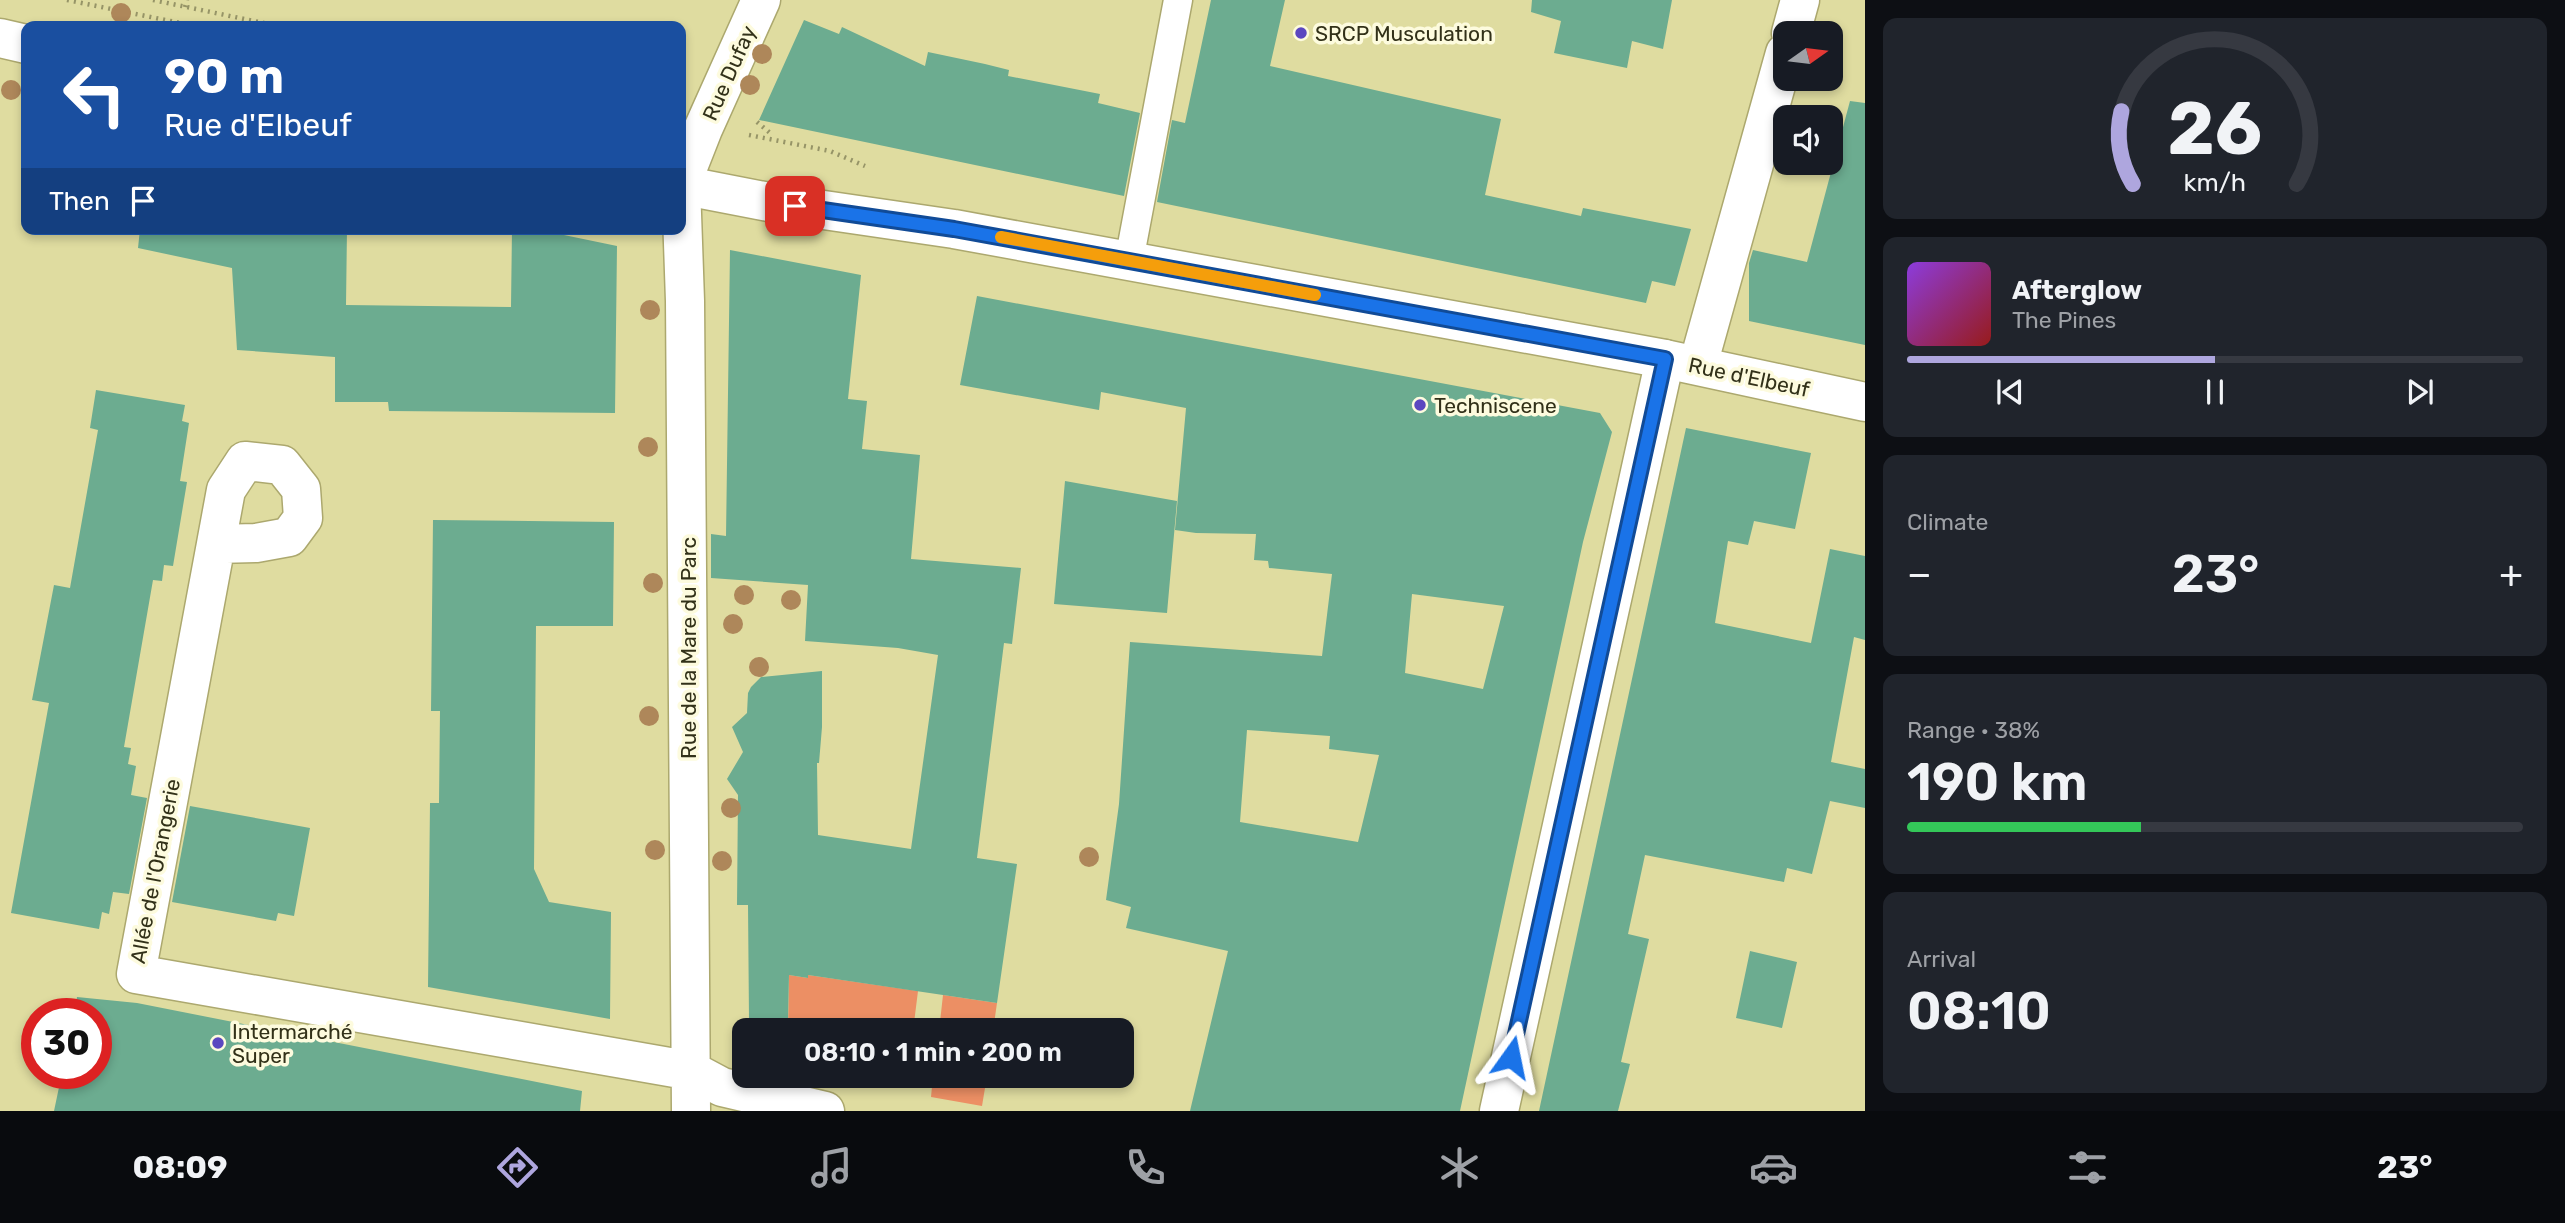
<!DOCTYPE html>
<meta charset="utf-8">
<style>
:root{--surface:#171b24;--page:#20242c;--text:#f1f3f6;--muted:#9ea1a6;--line:#363941;--accent:#aea6de}
body{margin:0;font-family:Rubik,sans-serif;background:var(--page);color:var(--text);height:100vh;display:flex;flex-direction:column;font-size:26px;white-space:nowrap}
*{box-sizing:border-box;margin:0}
p{font-size:23px;color:var(--muted)}
.icon{flex:none;width:38px;height:38px;fill:none;stroke:currentColor;stroke-width:2;stroke-linecap:round;stroke-linejoin:round}
.map{position:relative;flex:1;overflow:hidden}
.drawer{display:flex;flex-direction:column;gap:18px;padding:18px;background:#0d0f14;width:700px}
.drawer>*{flex:none}
.guide{position:absolute;left:21px;top:21px;width:665px;height:214px;border-radius:14px;box-shadow:0 4px 10px #0003;background:#1a4fa0;color:#fff;overflow:hidden}
.needle{width:46px;rotate:76deg}
.tools{position:absolute;left:1773px;top:21px;display:grid;gap:14px}
.tools a{display:grid;place-items:center;width:70px;height:70px;border-radius:14px;background:var(--surface);box-shadow:0 4px 10px #0003;font-size:35px}
.speed{position:absolute;left:21px;top:998px;display:flex;gap:14px;font-size:35px;font-weight:700;text-align:center}
.speed>*{display:grid;place-content:center;width:91px;height:91px;border-radius:50%;background:var(--surface);box-shadow:0 4px 10px #0003;line-height:1}
.speed .limit{border:10px solid #d22;background:#fff;color:#111}
.pin{position:absolute;display:grid;place-items:center;width:60px;height:60px;color:#fff;margin:-30px;border-radius:14px;box-shadow:0 4px 10px #0006}
.me{position:absolute;width:77px;margin:-38px;rotate:12deg;stroke-linejoin:round;filter:drop-shadow(0 0 5px #0008)}
.turn{display:flex;align-items:center;gap:24px;height:147px;padding:0 28px;font-size:32px}
.turn .icon{width:91px;height:91px;stroke-width:2.5}
.turn b{display:block;font-size:49px;line-height:60px}
.then{display:flex;align-items:center;height:66px;padding:0 28px;background:#0003;gap:14px;font-size:26px}
.big{font-size:52px;font-weight:600;line-height:1.1}
.drawer .tile{flex:1;display:flex;flex-direction:column;justify-content:center;gap:10px;min-width:0;padding:0 24px;border-radius:14px;background:var(--page)}
.drawer .dial{align-items:center;gap:0}
.dial svg{height:182px;overflow:visible;fill:none;stroke:var(--line);stroke-width:7;stroke-linecap:round;text-anchor:middle}
.dial text{fill:var(--text);stroke:none}
.song{display:flex;align-items:center;gap:21px}
.cover{width:84px;height:84px;border-radius:10px;background:linear-gradient(135deg,hsl(270 70% 55%),hsl(0 70% 35%))}
.played{height:7px;border-radius:4px;background:linear-gradient(90deg,var(--accent) 50%,var(--line) 50%)}
.keys{display:flex;justify-content:space-around;direction:ltr}
.heat{display:flex;justify-content:space-between;align-items:center;font-size:38px;direction:ltr}
.charge{height:10px;border-radius:5px;background:linear-gradient(90deg,#34c759 38%,var(--line) 0)}
.trip{position:absolute;left:732px;top:1018px;width:402px;height:70px;border-radius:14px;background:var(--surface);box-shadow:0 4px 10px #0003;font-weight:600;line-height:70px;text-align:center}
.menu{display:flex;height:112px;justify-content:space-around;align-items:center;background:#090b0e;color:var(--muted)}
.menu .icon{width:49px;height:49px}
.menu .current{color:var(--accent)}
.menu b{font-size:32px;color:var(--text)}
main{display:flex;flex:1;min-height:0}
.map>svg:first-child{display:block}
.green{fill:#ec8f64}
.building{fill:#6cac90;fill-rule:evenodd}
.lines{fill:none;stroke-linecap:round;stroke-linejoin:round}
.lane-casing{stroke:#aca86e;stroke-width:31}
.street-casing{stroke:#aca86e;stroke-width:41}
.secondary-casing{stroke:#aca86e;stroke-width:41}
.path{stroke:#969467;stroke-width:4.5;stroke-dasharray:2 5;stroke-linecap:butt}
.lane{stroke:#fff;stroke-width:28}
.street{stroke:#fff;stroke-width:38}
.secondary{stroke:#fff;stroke-width:38}
.tree{fill:#ae875a}
.route-casing{stroke:#114b97;stroke-width:18}
.route{stroke:#1a73e8;stroke-width:12}
.slow{stroke:#f59e0b;stroke-width:12}
.poi-dot{fill:#5b47c0;stroke:#fdfbde;stroke-width:2.5}
.labels{text-anchor:middle;dominant-baseline:central;stroke-width:7;stroke-linejoin:round;paint-order:stroke}
.poi-label{font-size:21px;fill:#323119;stroke:#fdfbde;text-anchor:start}
.street-label{font-size:21px;fill:#323119;stroke:#fdfbde}
</style>
<main>
<div class="map">
<svg width="1865" height="1111" viewBox="0 0 1865 1111">
<rect width="100%" height="100%" fill="#dfdca0"/>
<path class="green" d="M 789,975 L 808,978 L 808,975 L 918,991 L 913,1031 L 788,1031 Z
M 943,995 L 997,1003 L 993,1031 L 939,1031 Z
M 933,1076 L 987,1076 L 982,1106 L 931,1097 Z"/>
<path class="building" d="M 1211,0 L 1285,0 L 1270,66 L 1501,119 L 1485,195 L 1581,216 L 1583,208 L 1691,229 L 1675,286 L 1652,281 L 1646,303 L 1157,202 L 1172,120 L 1185,123 Z
M 1532,0 L 1672,0 L 1663,49 L 1632,41 L 1627,68 L 1554,53 L 1561,21 L 1531,12 Z
M 804,20 L 839,34 L 842,27 L 925,66 L 928,52 L 985,64 L 1009,70 L 1008,76 L 1100,94 L 1098,103 L 1140,113 L 1124,196 L 759,120 Z
M 1850,101 L 1865,103 L 1865,345 L 1749,321 L 1749,263 L 1753,250 L 1807,262 Z
M 140,229 L 347,229 L 346,305 L 511,307 L 512,229 L 535,229 L 617,246 L 615,413 L 389,411 L 388,402 L 335,402 L 335,357 L 237,350 L 232,268 L 138,248 Z
M 730,250 L 861,275 L 848,399 L 867,401 L 862,449 L 920,455 L 911,559 L 1021,568 L 1012,644 L 1004,643 L 977,858 L 1017,864 L 997,1003 L 808,975 L 808,978 L 789,975 L 788,1020 L 749,1019 L 748,905 L 737,905 L 738,795 L 727,779 L 743,752 L 732,727 L 747,713 L 748,693 L 751,687 L 761,677 L 822,671 L 822,727 L 819,763 L 817,763 L 818,835 L 911,849 L 938,655 L 898,648 L 805,641 L 808,585 L 711,578 L 711,534 L 726,536 Z
M 977,296 L 1600,413 L 1612,432 L 1583,542 L 1460,1111 L 1190,1111 L 1228,951 L 1126,928 L 1131,907 L 1106,900 L 1119,804 L 1130,642 L 1322,656 L 1332,574 L 1269,568 L 1268,561 L 1254,560 L 1256,534 L 1196,533 L 1175,530 L 1186,408 L 1101,392 L 1099,410 L 960,385 ZM 1412,594 L 1504,606 L 1483,689 L 1405,673 ZM 1247,730 L 1330,736 L 1329,749 L 1379,755 L 1358,842 L 1240,822 Z
M 96,390 L 185,405 L 182,421 L 189,423 L 180,481 L 187,482 L 173,566 L 164,565 L 162,581 L 153,580 L 124,747 L 131,748 L 128,764 L 136,766 L 131,795 L 147,798 L 129,894 L 113,892 L 109,914 L 102,912 L 99,929 L 11,913 L 49,703 L 32,700 L 54,585 L 70,588 L 98,430 L 90,428 Z
M 1686,428 L 1811,453 L 1795,529 L 1754,521 L 1748,545 L 1728,541 L 1715,623 L 1811,643 L 1830,549 L 1865,556 L 1865,640 L 1854,637 L 1831,762 L 1865,769 L 1865,808 L 1830,801 L 1812,874 L 1787,868 L 1784,882 L 1645,855 L 1628,934 L 1649,939 L 1621,1062 L 1630,1064 L 1618,1111 L 1539,1111 Z
M 1065,481 L 1177,501 L 1167,613 L 1054,604 Z
M 433,520 L 614,522 L 613,626 L 536,626 L 534,869 L 549,902 L 611,912 L 610,1019 L 428,987 L 430,803 L 439,803 L 440,711 L 431,711 Z
M 190,806 L 310,828 L 294,916 L 278,913 L 276,921 L 172,902 Z
M 1750,951 L 1797,962 L 1782,1028 L 1736,1018 Z
M 77,997 L 137,1003 L 582,1091 L 580,1111 L 54,1111 L 62,1073 L 96,1073 L 96,1013 L 74,1013 Z"/>
<g class="lines">
<g class="lane-casing">
<path id="lane" d="M 1129,261 L 1178,0"/>
</g>
<g class="street-casing">
<path id="street" d="M 1791,33 L 1800,0
M 681,185 L 685,301 L 691,1111
M 1698,365 L 1785,53
M 216,544 L 256,543 L 289,537 L 303,518 L 301,489 L 282,465 L 245,461 L 226,490 L 216,544 L 136,974 L 692,1071 L 722,1087 L 825,1111
M 1499,1111 L 1665,359"/>
</g>
<g class="secondary-casing">
<path id="secondary" d="M 0,38 L 26,44
M 681,185 L 769,202 L 954,229 L 1665,359 L 1865,402
M 681,185 L 703,129 L 761,0"/>
</g>
<path class="path" d="M 67,0 L 195,26
M 153,0 L 278,26
M 185,7 L 187,0
M 757,122 L 770,133
M 749,135 L 830,151 L 865,166"/>
<use href="#lane" class="lane"/>
<use href="#street" class="street"/>
<use href="#secondary" class="secondary"/>
</g>
<g class="tree">
<circle cx="121" cy="13" r="10"/>
<circle cx="762" cy="54" r="10"/>
<circle cx="750" cy="85" r="10"/>
<circle cx="11" cy="90" r="10"/>
<circle cx="650" cy="310" r="10"/>
<circle cx="648" cy="447" r="10"/>
<circle cx="653" cy="583" r="10"/>
<circle cx="744" cy="595" r="10"/>
<circle cx="791" cy="600" r="10"/>
<circle cx="733" cy="624" r="10"/>
<circle cx="759" cy="667" r="10"/>
<circle cx="649" cy="716" r="10"/>
<circle cx="731" cy="808" r="10"/>
<circle cx="655" cy="850" r="10"/>
<circle cx="1089" cy="857" r="10"/>
<circle cx="722" cy="861" r="10"/>
</g>
<g class="lines">
<g class="route-casing">
<path id="route" d="M 795,206 L 954,229 L 1665,359 L 1511,1057"/>
</g>
<use href="#route" class="route"/>
<path class="slow" d="M 1001,237 L 1315,295"/>
</g>
<g class="poi-dot">
<circle cx="1301" cy="33" r="7"/>
<circle cx="1420" cy="405" r="7"/>
<circle cx="218" cy="1043" r="7"/>
</g>
<g class="labels">
<g class="poi-label">
<text x="1315" y="33">SRCP Musculation</text>
<text x="1434" y="405">Techniscene</text>
<text x="232" y="1031">Intermarché<tspan x="232" dy="24">Super</tspan></text>
</g>
<g class="street-label">
<text transform="translate(729 73) rotate(-66)">Rue Dufay</text>
<text transform="translate(1749 377) rotate(12)">Rue d'Elbeuf</text>
<text transform="translate(688 648) rotate(-90)">Rue de la Mare du Parc</text>
<text transform="translate(155 871) rotate(-79)">Allée de l'Orangerie</text>
</g>
</g>
</svg>
<div class="tools">
<a><svg class="needle" viewBox="-14 -14 28 28"><path d="M0-13l5 13h-10z" fill="#e53935"/><path d="M0 13l5-13h-10z" fill="#9ea1a6"/></svg></a>
<a><svg class="icon" aria-label="sound" viewBox="0 0 24 24"><path d="M4 9h4l5-4v14l-5-4H4zM17 9q2 3 0 6"/></svg></a>
</div>
<div class="speed"><div class="limit">30</div></div>
<div class="pin" style="left:795px;top:206px;background:#d93025"><svg class="icon" aria-label="arrive" viewBox="0 0 24 24"><path d="M6 21V4h12l-3 4 3 4H6"/></svg></div>
<svg class="me" style="left:1511px;top:1057px" viewBox="-20 -20 40 40"><path d="M0-17L14 15 0 8-14 15z" fill="#1a73e8" stroke="#fff" stroke-width="4"/></svg>
<div class="trip">08:10 · 1 min · 200 m</div>
<div class="guide">
<div class="turn"><svg class="icon" aria-label="left" viewBox="0 0 24 24"><path d="M17 20v-9H6M10 6l-5 5 5 5"/></svg><div><b>90 m</b>Rue d'Elbeuf</div></div>
<div class="then">Then<svg class="icon" aria-label="arrive" viewBox="0 0 24 24"><path d="M6 21V4h12l-3 4 3 4H6"/></svg></div>
</div>
</div>
<section class="drawer">
<div class="tile dial"><svg viewBox="0 0 100 80">
<path d="M14 69A42 42 0 1 1 86 69"/>
<path d="M14 69A42 42 0 0 1 9 37" stroke="#aea6de"/>
<text x="50" y="56" font-size="32" font-weight="700">26</text>
<text x="50" y="72" font-size="11">km/h</text>
</svg></div>
<div class="tile">
<div class="song"><i class="cover"></i><div><b>Afterglow</b><p>The Pines</p></div></div>
<div class="played"></div>
<div class="keys"><svg class="icon" aria-label="previous" viewBox="0 0 24 24"><path d="M18 5L8 12l10 7zM5 5v14"/></svg><svg class="icon" aria-label="pause" viewBox="0 0 24 24"><path d="M8 5v14M16 5v14"/></svg><svg class="icon" aria-label="next" viewBox="0 0 24 24"><path d="M6 5l10 7-10 7zM19 5v14"/></svg></div>
</div>
<div class="tile"><p>Climate</p>
<div class="heat"><a>−</a><b class="big">23°</b><a>+</a></div>
</div>
<div class="tile"><p>Range · 38%</p><b class="big">190 km</b><div class="charge"></div></div>
<div class="tile"><p>Arrival</p><b class="big">08:10</b></div>
</section>
</main>
<nav class="menu">
<b>08:09</b>
<svg class="icon current" aria-label="directions" viewBox="0 0 24 24"><path d="M12 3l9 9-9 9-9-9zM9 14v-3h6M13 9l2 2-2 2"/></svg>
<svg class="icon" aria-label="music" viewBox="0 0 24 24"><path d="M9 18V5l10-2v13"/><circle cx="6" cy="18" r="3"/><circle cx="16" cy="16" r="3"/></svg>
<svg class="icon" aria-label="phone" viewBox="0 0 24 24"><path d="M5 4h4l2 5-3 2q2 4 5 5l2-3 5 2v4C11 20 4 13 5 4z"/></svg>
<svg class="icon" aria-label="climate" viewBox="0 0 24 24"><path d="M12 3v18M4 7l16 10M4 17L20 7"/></svg>
<svg class="icon" aria-label="car" viewBox="0 0 24 24"><path d="M5 17H2v-5l4-1 3-4h7l3 4 3 1v5h-3M9 17h6M6 11h13"/><circle cx="7" cy="17" r="2"/><circle cx="17" cy="17" r="2"/></svg>
<svg class="icon" aria-label="filters" viewBox="0 0 24 24"><path d="M4 7h16M4 17h16"/><circle cx="9" cy="7" r="2"/><circle cx="15" cy="17" r="2"/></svg>
<b>23°</b>
</nav>
